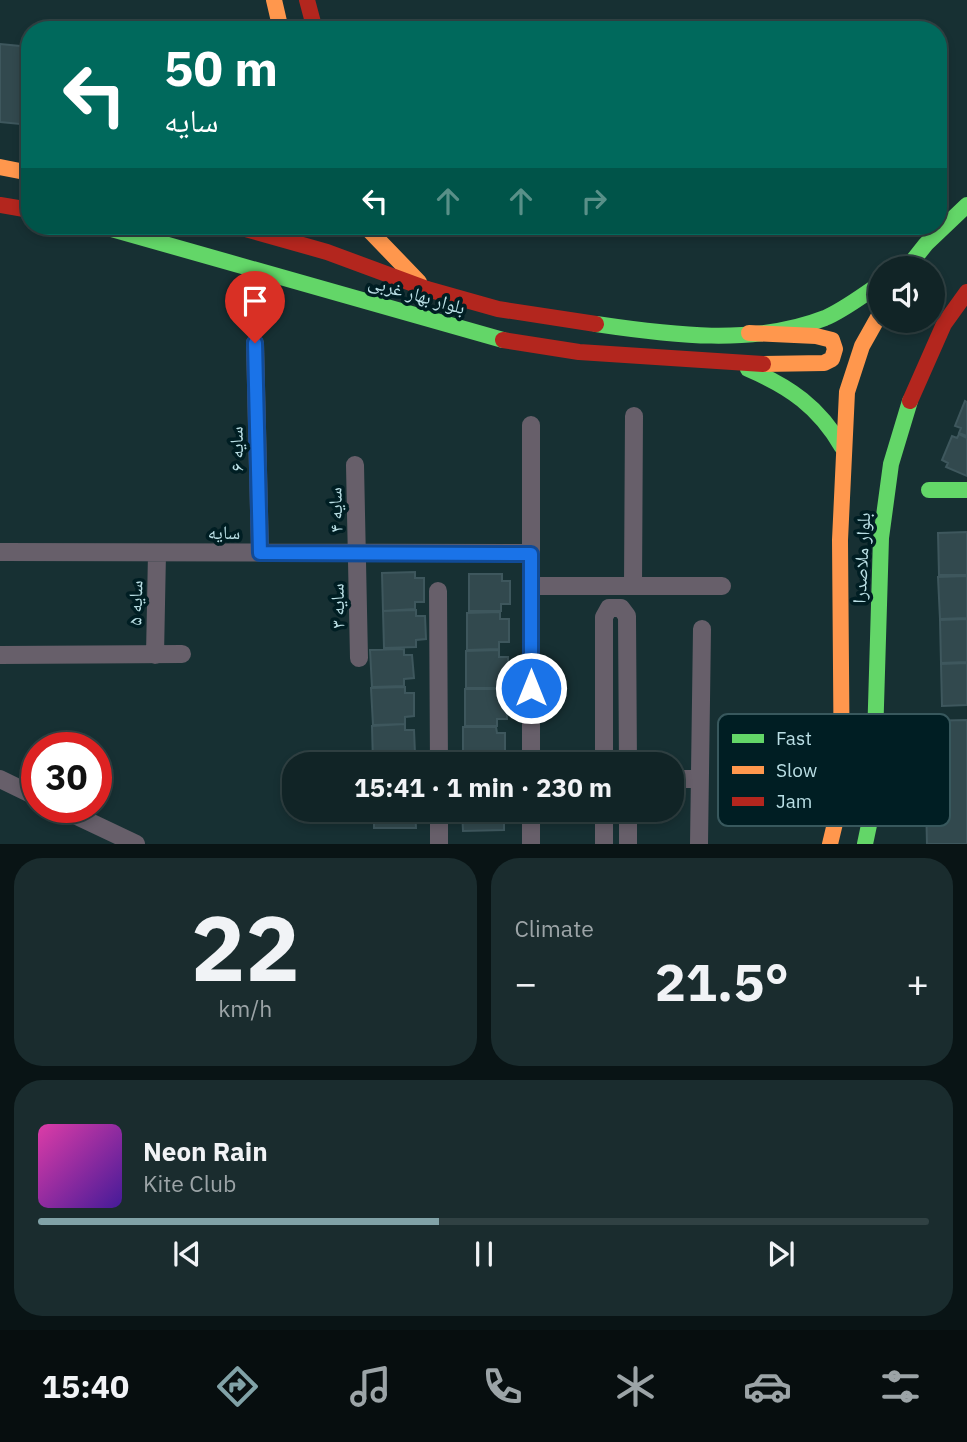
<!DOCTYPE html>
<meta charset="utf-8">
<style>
:root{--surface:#112426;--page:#1a2c2e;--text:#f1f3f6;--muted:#9ca4a7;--line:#304143;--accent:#81a2a7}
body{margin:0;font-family:"IBM Plex Sans","Noto Naskh Arabic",sans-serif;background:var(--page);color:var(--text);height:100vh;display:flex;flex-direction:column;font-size:26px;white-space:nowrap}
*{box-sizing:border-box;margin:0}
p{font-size:23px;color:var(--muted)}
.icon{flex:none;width:38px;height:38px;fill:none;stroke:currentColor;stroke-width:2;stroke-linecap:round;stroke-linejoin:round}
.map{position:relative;height:844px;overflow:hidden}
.sheet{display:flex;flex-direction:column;gap:14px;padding:14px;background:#091415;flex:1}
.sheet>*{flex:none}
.guide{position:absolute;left:21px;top:21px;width:926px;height:214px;border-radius:28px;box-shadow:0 4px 10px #0003,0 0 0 2px var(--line);background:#00695c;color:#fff;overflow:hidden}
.tools{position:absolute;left:868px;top:256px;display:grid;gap:14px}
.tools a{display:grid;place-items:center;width:77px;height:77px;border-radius:50%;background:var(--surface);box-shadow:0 4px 10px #0003,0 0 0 2px var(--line);font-size:35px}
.speed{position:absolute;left:21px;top:732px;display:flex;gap:14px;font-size:35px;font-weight:700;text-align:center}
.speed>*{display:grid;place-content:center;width:91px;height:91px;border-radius:50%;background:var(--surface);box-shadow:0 4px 10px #0003,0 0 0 2px var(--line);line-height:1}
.speed .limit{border:10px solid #d22;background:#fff;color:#111}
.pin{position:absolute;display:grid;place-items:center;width:60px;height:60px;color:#fff;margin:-72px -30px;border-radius:50% 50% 50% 0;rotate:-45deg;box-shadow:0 0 7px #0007}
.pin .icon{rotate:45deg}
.me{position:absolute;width:77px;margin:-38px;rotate:0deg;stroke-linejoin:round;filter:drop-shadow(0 0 5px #0008)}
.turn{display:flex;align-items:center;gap:24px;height:147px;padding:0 28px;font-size:32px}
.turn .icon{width:91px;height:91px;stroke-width:2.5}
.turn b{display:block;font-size:49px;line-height:60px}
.lanes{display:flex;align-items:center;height:66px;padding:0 28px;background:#0003;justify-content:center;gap:35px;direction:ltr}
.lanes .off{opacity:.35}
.big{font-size:52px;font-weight:800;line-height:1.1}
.sheet .widget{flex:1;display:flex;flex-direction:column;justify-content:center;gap:10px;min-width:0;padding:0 24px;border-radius:28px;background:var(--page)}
.sheet .dial{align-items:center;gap:0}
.dial b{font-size:91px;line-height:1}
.song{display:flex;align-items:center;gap:21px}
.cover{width:84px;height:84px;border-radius:10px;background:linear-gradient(135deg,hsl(320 70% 55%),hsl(260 70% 35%))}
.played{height:7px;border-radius:4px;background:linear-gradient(90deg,var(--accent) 45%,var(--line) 45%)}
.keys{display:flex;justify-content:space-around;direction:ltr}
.heat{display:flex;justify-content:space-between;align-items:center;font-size:38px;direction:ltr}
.sheet .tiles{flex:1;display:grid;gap:14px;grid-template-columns:1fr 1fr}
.widget:last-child{grid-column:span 2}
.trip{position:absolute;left:282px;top:752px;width:402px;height:70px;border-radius:28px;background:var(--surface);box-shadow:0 4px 10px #0003,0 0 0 2px var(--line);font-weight:800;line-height:70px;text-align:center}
.tab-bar{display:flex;height:112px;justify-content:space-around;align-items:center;background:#070e0f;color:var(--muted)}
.tab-bar .icon{width:49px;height:49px}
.tab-bar .selected{color:var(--accent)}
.tab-bar b{font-size:32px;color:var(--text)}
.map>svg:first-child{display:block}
.building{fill:#32494e;stroke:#3e575d;stroke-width:2}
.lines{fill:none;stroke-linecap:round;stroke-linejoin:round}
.street{stroke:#675f6a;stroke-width:18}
.fast{stroke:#63d668;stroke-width:16}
.slow{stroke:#ff974d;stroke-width:16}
.jam{stroke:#b3261e;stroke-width:16}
.route-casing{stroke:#114b97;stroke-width:18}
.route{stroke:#1a73e8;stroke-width:12}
.labels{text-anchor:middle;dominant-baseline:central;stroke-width:7;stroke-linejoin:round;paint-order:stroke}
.street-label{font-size:19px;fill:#badfe5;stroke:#001e23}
.key{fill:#001e23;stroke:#38585d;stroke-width:2}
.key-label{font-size:19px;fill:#badfe5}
</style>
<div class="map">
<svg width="967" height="844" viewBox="0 0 967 844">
<rect width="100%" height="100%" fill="#173033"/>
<path class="building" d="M 0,44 L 30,47 L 30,125 L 0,122 Z
M 965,401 L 967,402 L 967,436 L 959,433 L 961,428 L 955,426 Z
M 959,434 L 967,438 L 967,476 L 946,467 L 948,463 L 942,460 L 952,436 L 957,438 Z
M 967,532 L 967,575 L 939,575 L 938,533 Z
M 415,572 L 415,578 L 424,578 L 424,602 L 415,602 L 415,609 L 383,611 L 382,573 Z
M 469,574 L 502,574 L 502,581 L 510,581 L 510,604 L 501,604 L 501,611 L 469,611 Z
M 967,576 L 967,618 L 940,619 L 938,577 Z
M 416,610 L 416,616 L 425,616 L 426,639 L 416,640 L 416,647 L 384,648 L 383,611 Z
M 500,612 L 500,619 L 509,619 L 509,642 L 499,642 L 499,649 L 467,650 L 467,613 Z
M 967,619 L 967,662 L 941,663 L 940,620 Z
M 404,649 L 404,655 L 412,655 L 414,678 L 404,679 L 404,686 L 372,687 L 370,650 Z
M 499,650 L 499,657 L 508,657 L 508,680 L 498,680 L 498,688 L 466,688 L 466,651 Z
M 967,663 L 967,705 L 942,706 L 941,664 Z
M 405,687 L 405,693 L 414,693 L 414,716 L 405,717 L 405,724 L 373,725 L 371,688 Z
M 465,689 L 498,689 L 498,695 L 506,695 L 507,719 L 497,719 L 497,726 L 465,726 Z
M 967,720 L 967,844 L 927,844 L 924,721 Z
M 405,724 L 405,730 L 414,730 L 415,754 L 405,754 L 405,761 L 373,763 L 372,726 Z
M 463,727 L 496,727 L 497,733 L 505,733 L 505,757 L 496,757 L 496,764 L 463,764 Z
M 374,810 L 415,810 L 416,828 L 374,828 Z
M 462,810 L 504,810 L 504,830 L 463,831 Z"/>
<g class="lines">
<path class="street" d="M 255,343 L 260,553
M 531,425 L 531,765
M 355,465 L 359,658
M 0,552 L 531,553
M 531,586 L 722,586
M 633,586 L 634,416
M 438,591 L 439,765
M 0,655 L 182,654
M 155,655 L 157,553
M 604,765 L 604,617 L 609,608 L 621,608 L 627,616 L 628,765
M 0,779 L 37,797
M 672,779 L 700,779
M 58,807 L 136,844
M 439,810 L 439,844
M 531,810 L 531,844
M 604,810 L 604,844
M 628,810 L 628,844
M 699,844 L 702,629"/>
<path class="fast" d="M 101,226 L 503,340
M 907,268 L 926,244 L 967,205
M 596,324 C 670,335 754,346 825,318 C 844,310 863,295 880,284
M 748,369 C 790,387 819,407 842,447
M 929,490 L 967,490
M 865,844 L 873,806 L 881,538 L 891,464 L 910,401"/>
<path class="slow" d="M 274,0 L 281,30
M 0,167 L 30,173
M 365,226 L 419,282
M 749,333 L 816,336 L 832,340 L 835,349 L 832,359 L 824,363 L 763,364
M 830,844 L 842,794 L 840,540 L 847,392 L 862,346 L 880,314"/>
<path class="jam" d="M 307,0 L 315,30
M 0,205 L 30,210
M 235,226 L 327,252 L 427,289 L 498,309 L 596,324
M 503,340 L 579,352 L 763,364
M 910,401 L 944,324 L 967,292"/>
</g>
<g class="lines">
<g class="route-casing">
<path id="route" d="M 255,343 L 260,553 L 531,554 L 531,688"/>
</g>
<use href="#route" class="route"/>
</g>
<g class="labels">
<g class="street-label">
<text transform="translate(417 294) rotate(16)">بلوار بهار غربی</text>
<text transform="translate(236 449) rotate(-91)">سایه ۶</text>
<text transform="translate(335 510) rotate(-92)">سایه ۴</text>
<text x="224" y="532">سایه</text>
<text transform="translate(861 558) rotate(-87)">بلوار ملاصدرا</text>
<text transform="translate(135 603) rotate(-89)">سایه ۵</text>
<text transform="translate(337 606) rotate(-91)">سایه ۳</text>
</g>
</g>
<rect x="718" y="714" width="232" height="112" rx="10" class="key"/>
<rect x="732" y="734" width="32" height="9" fill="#63d668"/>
<rect x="732" y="766" width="32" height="8" fill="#ff974d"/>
<rect x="732" y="797" width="32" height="9" fill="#b3261e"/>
<g class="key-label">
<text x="776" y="745">Fast</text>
<text x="776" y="777">Slow</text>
<text x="776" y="808">Jam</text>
</g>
</svg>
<div class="tools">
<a><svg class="icon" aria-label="sound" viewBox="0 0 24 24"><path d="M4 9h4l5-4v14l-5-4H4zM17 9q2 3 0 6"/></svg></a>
</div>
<div class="speed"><div class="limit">30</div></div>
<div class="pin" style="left:255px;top:343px;background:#d93025"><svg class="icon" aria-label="arrive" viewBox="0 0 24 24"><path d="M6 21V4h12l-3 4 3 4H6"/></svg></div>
<svg class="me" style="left:531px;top:688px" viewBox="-20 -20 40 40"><circle r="17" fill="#1a73e8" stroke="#fff" stroke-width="3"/><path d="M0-11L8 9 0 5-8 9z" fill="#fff"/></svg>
<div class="trip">15:41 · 1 min · 230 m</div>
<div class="guide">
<div class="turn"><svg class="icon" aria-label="left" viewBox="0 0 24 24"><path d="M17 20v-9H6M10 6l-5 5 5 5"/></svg><div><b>50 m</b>سایه</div></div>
<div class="lanes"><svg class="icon" aria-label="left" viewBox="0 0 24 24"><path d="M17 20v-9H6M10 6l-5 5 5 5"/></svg><svg class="icon off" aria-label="ahead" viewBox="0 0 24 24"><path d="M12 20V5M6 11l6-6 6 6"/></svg><svg class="icon off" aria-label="ahead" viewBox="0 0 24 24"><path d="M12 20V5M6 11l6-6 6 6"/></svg><svg class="icon off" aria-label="right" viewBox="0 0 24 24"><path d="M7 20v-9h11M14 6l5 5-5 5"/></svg></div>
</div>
</div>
<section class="sheet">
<div class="tiles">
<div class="widget dial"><b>22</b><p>km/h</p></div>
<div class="widget"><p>Climate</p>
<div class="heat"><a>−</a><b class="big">21.5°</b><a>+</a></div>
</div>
<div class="widget">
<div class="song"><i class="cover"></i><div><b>Neon Rain</b><p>Kite Club</p></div></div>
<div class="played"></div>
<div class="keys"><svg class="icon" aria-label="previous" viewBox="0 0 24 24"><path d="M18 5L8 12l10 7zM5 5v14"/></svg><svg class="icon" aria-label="pause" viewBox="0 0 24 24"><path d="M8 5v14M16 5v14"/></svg><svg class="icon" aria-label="next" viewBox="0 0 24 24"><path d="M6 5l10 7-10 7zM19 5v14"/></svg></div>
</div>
</div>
</section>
<nav class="tab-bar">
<b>15:40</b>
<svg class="icon selected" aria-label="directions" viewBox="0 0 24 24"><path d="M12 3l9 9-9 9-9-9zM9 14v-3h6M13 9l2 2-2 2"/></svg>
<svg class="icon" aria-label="music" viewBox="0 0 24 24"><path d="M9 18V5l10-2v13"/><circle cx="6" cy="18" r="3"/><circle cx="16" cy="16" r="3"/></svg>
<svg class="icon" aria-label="phone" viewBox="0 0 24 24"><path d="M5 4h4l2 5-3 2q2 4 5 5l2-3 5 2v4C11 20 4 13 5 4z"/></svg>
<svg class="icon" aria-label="climate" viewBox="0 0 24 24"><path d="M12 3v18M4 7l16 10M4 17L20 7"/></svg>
<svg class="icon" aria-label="car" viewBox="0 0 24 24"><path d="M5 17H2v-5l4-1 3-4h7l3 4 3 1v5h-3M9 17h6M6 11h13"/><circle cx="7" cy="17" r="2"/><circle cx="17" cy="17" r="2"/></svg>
<svg class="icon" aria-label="filters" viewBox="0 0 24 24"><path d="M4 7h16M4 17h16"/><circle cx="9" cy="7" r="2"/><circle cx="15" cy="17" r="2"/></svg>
</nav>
